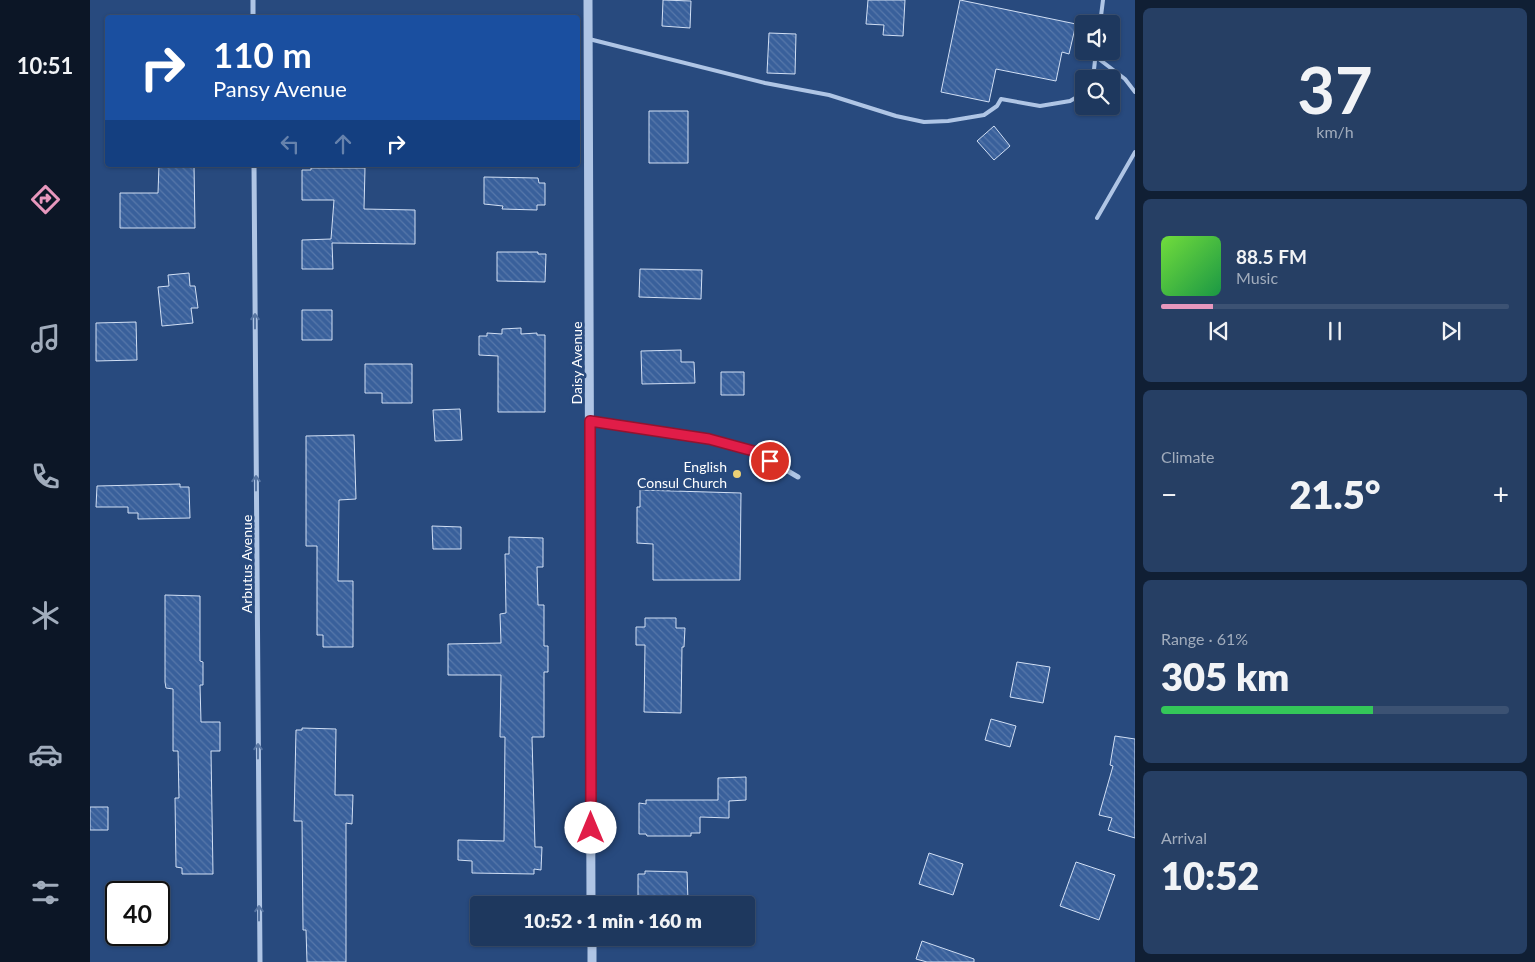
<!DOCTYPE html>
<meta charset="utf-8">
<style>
:root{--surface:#1e385e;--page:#263f64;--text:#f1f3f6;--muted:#a1acbc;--line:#3c5273;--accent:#e797bd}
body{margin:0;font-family:Lato,sans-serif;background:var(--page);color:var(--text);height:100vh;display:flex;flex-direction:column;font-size:19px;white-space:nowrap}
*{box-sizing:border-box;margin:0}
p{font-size:16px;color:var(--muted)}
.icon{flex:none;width:28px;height:28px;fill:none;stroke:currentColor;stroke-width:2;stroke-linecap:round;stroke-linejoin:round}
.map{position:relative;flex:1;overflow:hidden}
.sheet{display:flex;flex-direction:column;gap:8px;padding:8px;background:#101f34;width:400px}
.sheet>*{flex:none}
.hud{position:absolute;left:15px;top:15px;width:475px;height:152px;border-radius:5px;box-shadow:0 1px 4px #0004,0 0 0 1px var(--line);background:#1a4fa0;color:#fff;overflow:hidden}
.fabs{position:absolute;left:985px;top:15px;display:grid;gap:10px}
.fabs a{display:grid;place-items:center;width:45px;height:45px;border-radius:5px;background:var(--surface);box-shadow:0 1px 4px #0004,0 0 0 1px var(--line);font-size:25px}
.speed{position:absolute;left:15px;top:881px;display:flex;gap:10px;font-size:25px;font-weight:700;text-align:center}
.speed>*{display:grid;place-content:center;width:65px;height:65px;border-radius:50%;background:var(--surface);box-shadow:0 1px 4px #0004,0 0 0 1px var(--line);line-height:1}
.speed .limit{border:2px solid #111;border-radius:8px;background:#fff;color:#111}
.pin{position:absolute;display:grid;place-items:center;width:42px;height:42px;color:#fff;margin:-21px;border:2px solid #fff;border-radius:50%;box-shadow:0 1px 5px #0007}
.me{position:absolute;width:55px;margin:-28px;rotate:0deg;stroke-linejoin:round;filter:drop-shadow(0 0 4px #0008)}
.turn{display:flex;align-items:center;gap:18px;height:105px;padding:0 25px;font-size:22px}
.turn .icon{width:65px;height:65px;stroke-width:2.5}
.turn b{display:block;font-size:35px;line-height:42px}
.lanes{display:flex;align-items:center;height:48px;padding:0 25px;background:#0003;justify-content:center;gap:25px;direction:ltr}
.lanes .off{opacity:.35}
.big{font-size:38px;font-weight:800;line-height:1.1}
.sheet .widget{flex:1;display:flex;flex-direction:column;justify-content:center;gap:8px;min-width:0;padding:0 18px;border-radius:8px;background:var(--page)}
.sheet .dial{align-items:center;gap:0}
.dial b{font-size:65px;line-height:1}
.song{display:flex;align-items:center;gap:15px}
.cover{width:60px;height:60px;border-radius:8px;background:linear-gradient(135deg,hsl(100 70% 55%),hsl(140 70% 35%))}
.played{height:5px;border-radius:2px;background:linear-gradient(90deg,var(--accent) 15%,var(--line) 15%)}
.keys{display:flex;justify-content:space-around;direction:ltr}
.heat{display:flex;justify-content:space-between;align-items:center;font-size:28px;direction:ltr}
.charge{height:8px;border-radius:4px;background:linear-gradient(90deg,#34c759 61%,var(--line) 0)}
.trip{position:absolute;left:380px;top:896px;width:285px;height:50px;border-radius:5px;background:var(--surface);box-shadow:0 1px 4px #0004,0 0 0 1px var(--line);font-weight:800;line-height:50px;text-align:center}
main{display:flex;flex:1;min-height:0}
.dock{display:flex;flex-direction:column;width:90px;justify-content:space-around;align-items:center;background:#0c1626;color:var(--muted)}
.dock .icon{width:35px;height:35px}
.dock .selected{color:var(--accent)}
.dock b{font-size:22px;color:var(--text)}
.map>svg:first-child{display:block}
.building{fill:url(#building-back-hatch);stroke:#d1dff4}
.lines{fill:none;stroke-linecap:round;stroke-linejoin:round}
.service{stroke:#afc5e5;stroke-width:4}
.minor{stroke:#afc5e5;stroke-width:5}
.tertiary{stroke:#afc5e5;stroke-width:9}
.oneway{stroke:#5775a2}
.route-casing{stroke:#92132f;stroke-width:12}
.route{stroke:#e11d48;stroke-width:9}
.poi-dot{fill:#ecd075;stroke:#284a7e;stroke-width:2}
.labels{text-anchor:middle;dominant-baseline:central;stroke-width:5;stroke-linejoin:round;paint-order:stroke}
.street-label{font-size:14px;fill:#fff;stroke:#284a7e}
.poi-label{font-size:14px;fill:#fff;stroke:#284a7e;text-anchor:end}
</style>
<main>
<nav class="dock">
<b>10:51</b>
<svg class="icon selected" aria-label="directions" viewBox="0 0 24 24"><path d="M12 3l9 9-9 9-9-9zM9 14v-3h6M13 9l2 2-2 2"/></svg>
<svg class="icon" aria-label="music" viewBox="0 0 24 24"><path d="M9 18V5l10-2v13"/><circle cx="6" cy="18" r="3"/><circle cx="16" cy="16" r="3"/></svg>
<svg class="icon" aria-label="phone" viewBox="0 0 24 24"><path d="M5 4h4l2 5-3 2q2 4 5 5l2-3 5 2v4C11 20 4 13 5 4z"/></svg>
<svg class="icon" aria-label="climate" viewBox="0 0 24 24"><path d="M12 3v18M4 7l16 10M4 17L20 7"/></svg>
<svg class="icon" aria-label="car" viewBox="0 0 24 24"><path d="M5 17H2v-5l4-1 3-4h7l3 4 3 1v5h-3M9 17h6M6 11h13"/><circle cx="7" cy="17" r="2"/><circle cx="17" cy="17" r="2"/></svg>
<svg class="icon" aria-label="filters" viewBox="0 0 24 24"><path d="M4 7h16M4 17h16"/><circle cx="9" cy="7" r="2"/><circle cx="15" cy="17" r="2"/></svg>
</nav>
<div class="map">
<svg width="1045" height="962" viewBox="0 0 1045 962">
<defs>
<pattern id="building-back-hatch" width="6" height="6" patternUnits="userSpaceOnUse" patternTransform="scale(1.25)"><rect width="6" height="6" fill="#39609b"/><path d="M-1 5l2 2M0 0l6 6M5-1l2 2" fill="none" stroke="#5778aa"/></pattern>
</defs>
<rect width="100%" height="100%" fill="#284a7e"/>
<path class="building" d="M 573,0 L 601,1 L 600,28 L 572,26 Z
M 778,0 L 815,0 L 813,36 L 793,35 L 794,25 L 776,24 Z
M 870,0 L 986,24 L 979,54 L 972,52 L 966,81 L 906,69 L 899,102 L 851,92 Z
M 679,33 L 706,34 L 705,74 L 677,73 Z
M 559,111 L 598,111 L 598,163 L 559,163 Z
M 904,126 L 920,146 L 904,160 L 887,141 Z
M 69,165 L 104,165 L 105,228 L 30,228 L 30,193 L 68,193 Z
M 221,168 L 275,168 L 274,209 L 325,210 L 325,244 L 242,243 L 243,269 L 212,269 L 212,240 L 241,239 L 244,200 L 212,200 L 212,170 L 221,170 Z
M 394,177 L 448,178 L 449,183 L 455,183 L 455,205 L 447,205 L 447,210 L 412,209 L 413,206 L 394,204 Z
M 407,252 L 448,252 L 448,254 L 456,254 L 455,282 L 407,281 Z
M 550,269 L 612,270 L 611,299 L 549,297 Z
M 99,273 L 100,286 L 105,286 L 108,308 L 101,308 L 103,323 L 72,326 L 68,287 L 79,286 L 78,275 Z
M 212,310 L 242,310 L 242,340 L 212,340 Z
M 46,322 L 47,360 L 6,361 L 6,323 Z
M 431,328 L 431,334 L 447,333 L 447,335 L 455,335 L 455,412 L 408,412 L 408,356 L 389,355 L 389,336 L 397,336 L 397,333 L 412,334 L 412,329 Z
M 591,350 L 591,362 L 604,362 L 605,383 L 552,384 L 551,351 Z
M 275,364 L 322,364 L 322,403 L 292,403 L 292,393 L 275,393 Z
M 631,372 L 654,372 L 654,395 L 631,395 Z
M 370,409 L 372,440 L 345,441 L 343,410 Z
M 264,435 L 266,499 L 249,500 L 248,581 L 263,581 L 263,647 L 233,647 L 233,635 L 227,635 L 227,546 L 216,546 L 216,436 Z
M 90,484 L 90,487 L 99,487 L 100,518 L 48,519 L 48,513 L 38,513 L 38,507 L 6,507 L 7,486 Z
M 550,490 L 651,493 L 650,580 L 563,580 L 563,544 L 547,543 L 547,507 L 550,507 Z
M 342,526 L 371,527 L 371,549 L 343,549 Z
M 419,537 L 453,538 L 453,567 L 447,567 L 448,605 L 454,605 L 454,646 L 458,646 L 458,672 L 454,672 L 454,737 L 442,737 L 445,847 L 452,847 L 451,870 L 444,869 L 444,874 L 382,873 L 382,861 L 368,860 L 368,840 L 414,841 L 415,737 L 410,737 L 411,675 L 358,675 L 358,644 L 411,643 L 410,614 L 416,613 L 415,554 L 419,554 Z
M 75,595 L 110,596 L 110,661 L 113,662 L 113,685 L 110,685 L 111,722 L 130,722 L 130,751 L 121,751 L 123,874 L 92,874 L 92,868 L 86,867 L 85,798 L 89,798 L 88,751 L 83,751 L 83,689 L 76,688 L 75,682 Z
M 555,618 L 586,618 L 586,628 L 595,628 L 594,647 L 592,647 L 591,713 L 554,712 L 555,645 L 546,645 L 546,627 L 555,627 Z
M 927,662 L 960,667 L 953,703 L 920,697 Z
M 901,719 L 926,726 L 920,747 L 895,740 Z
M 212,728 L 246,729 L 245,795 L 263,795 L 262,824 L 256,823 L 256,962 L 217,962 L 216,930 L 213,930 L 212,821 L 204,821 L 206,730 L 212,730 Z
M 1025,736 L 1045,739 L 1045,838 L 1018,830 L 1022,818 L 1009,815 L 1023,766 L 1020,765 Z
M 656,777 L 656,800 L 639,801 L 639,818 L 610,817 L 610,833 L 601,833 L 601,836 L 557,836 L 556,834 L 549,834 L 549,803 L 556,804 L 556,800 L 628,800 L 628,778 Z
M 0,807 L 18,807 L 18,830 L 0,830 Z
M 839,853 L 873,864 L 863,895 L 829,884 Z
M 986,862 L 1025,875 L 1009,920 L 970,906 Z
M 555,871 L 597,872 L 598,901 L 555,900 L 556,898 L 548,897 L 548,874 L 555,874 Z
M 832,941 L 884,959 L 884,962 L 837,962 L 826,959 Z"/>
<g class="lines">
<path class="service" d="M 1010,24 L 1013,0
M 499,39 L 675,83 L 739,95 L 806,116 L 834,122 L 858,121 L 894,115 L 907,106 L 911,99 L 950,106 L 980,101 L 994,93
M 1005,56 L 1035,79 L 1045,92
M 1003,79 L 1006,51
M 1007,218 L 1045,152"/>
<path class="minor" d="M 163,0 L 163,18
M 164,165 L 170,962
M 500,421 L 619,439 L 667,453 L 708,477"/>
<path class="tertiary" d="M 498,0 L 501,905
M 502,938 L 502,962"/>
</g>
<defs><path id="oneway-shaft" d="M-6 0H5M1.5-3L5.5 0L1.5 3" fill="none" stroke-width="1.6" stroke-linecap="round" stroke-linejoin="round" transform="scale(1.25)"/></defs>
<g class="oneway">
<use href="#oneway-shaft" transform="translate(165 321) rotate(-90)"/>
<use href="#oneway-shaft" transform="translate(166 483) rotate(-90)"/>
<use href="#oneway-shaft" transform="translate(168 751) rotate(-90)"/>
<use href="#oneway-shaft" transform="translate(169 913) rotate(-90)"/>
</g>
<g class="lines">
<g class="route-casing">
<path id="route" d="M 501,828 L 500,421 L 619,439 L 667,452 L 680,461"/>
</g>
<use href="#route" class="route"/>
</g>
<circle class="poi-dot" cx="647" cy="474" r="5"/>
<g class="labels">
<g class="street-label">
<text transform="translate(486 363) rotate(-90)">Daisy Avenue</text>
<text transform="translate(156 564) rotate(-90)">Arbutus Avenue</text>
</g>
<g class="poi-label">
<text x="637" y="466">English<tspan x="637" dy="16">Consul Church</tspan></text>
</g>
</g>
</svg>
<div class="fabs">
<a><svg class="icon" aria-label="sound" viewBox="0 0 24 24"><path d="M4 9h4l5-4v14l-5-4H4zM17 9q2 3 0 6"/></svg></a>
<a><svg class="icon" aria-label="search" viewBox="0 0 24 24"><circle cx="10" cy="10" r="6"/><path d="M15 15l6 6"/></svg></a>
</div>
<div class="speed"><div class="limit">40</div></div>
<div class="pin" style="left:680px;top:461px;background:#d93025"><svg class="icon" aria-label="arrive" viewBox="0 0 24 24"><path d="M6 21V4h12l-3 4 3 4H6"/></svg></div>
<svg class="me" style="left:501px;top:828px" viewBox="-20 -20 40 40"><circle r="19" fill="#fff"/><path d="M0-13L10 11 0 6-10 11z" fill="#e11d48"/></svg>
<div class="trip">10:52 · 1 min · 160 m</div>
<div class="hud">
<div class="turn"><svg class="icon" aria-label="right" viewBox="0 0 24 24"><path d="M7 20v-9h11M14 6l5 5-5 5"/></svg><div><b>110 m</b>Pansy Avenue</div></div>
<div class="lanes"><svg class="icon off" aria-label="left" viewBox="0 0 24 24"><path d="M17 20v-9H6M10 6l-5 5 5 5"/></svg><svg class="icon off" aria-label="ahead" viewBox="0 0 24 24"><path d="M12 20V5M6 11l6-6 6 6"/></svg><svg class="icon" aria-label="right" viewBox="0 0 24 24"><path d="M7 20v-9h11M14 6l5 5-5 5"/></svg></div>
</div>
</div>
<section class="sheet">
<div class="widget dial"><b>37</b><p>km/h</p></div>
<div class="widget">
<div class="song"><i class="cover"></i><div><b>88.5 FM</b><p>Music</p></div></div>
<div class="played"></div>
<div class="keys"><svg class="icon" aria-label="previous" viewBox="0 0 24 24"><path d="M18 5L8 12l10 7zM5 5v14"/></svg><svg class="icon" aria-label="pause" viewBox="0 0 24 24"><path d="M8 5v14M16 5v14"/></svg><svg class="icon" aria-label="next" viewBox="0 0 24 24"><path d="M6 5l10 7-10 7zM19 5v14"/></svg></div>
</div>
<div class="widget"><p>Climate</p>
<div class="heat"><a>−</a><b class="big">21.5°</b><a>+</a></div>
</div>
<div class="widget"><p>Range · 61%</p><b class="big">305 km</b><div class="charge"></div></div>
<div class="widget"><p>Arrival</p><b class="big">10:52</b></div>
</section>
</main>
